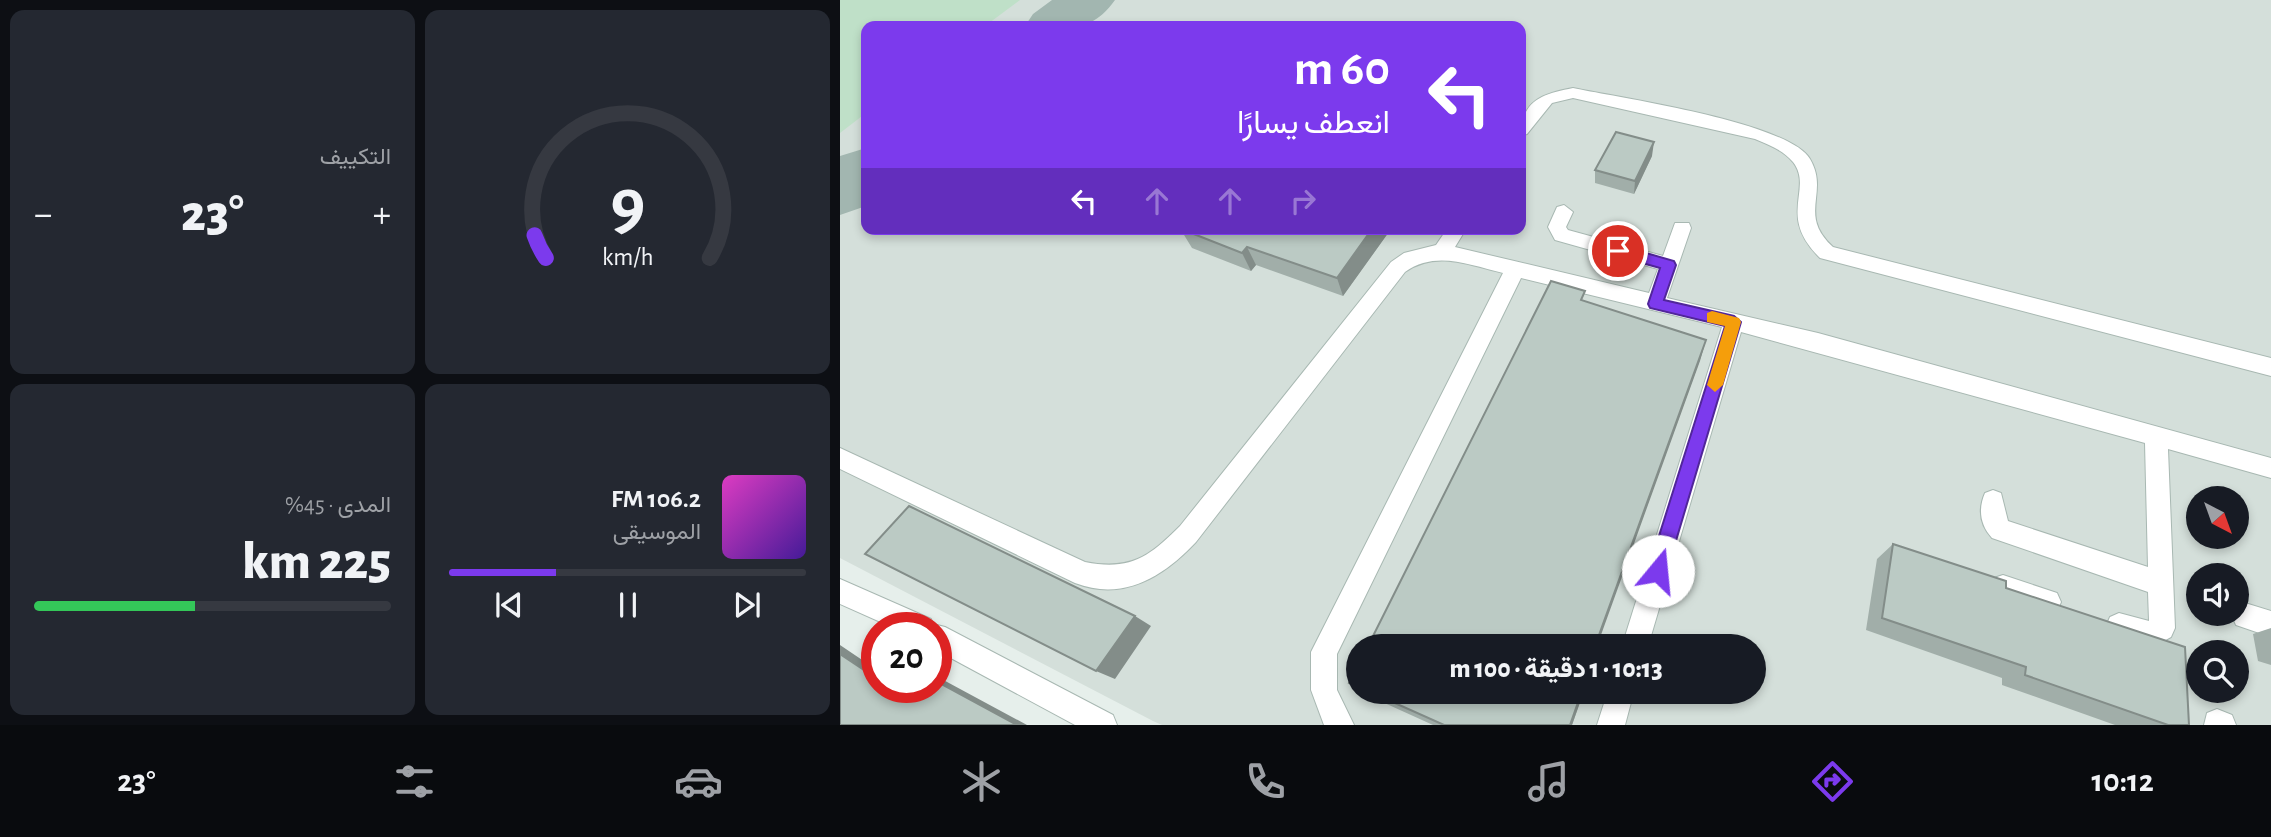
<!DOCTYPE html>
<html lang="ar">
<meta charset="utf-8">
<style>
:root{--surface:#171b24;--page:#242831;--text:#f1f3f6;--muted:#9ea1a6;--line:#363941;--accent:#7c3aed}
body{margin:0;font-family:"Alegreya Sans",Vazirmatn,sans-serif;background:var(--page);color:var(--text);direction:rtl;height:100vh;display:flex;flex-direction:column;font-size:26px;white-space:nowrap}
*{box-sizing:border-box;margin:0}
p{font-size:23px;color:var(--muted)}
.icon{flex:none;width:38px;height:38px;fill:none;stroke:currentColor;stroke-width:2;stroke-linecap:round;stroke-linejoin:round}
.map{position:relative;flex:1;overflow:hidden;direction:ltr}
.drawer{display:flex;flex-direction:column;gap:10px;padding:10px;background:#0d0f14;width:840px}
.drawer>*{flex:none}
.top-card{position:absolute;left:21px;top:21px;width:665px;height:214px;border-radius:14px;box-shadow:0 4px 10px #0003;direction:rtl;background:#7c3aed;color:#fff;overflow:hidden}
.needle{width:46px;rotate:139deg}
.buttons{position:absolute;left:1346px;top:486px;display:grid;gap:14px}
.buttons a{display:grid;place-items:center;width:63px;height:63px;border-radius:50%;background:var(--surface);box-shadow:0 4px 10px #0003;font-size:35px}
.speed{position:absolute;left:21px;top:612px;display:flex;gap:14px;font-size:35px;font-weight:700;text-align:center}
.speed>*{display:grid;place-content:center;width:91px;height:91px;border-radius:50%;background:var(--surface);box-shadow:0 4px 10px #0003;line-height:1}
.speed .limit{border:10px solid #d22;background:#fff;color:#111}
.pin{position:absolute;display:grid;place-items:center;width:60px;height:60px;color:#fff;margin:-30px;border:4px solid #fff;border-radius:50%;box-shadow:0 2px 7px #0007}
.me{position:absolute;width:77px;margin:-38px;rotate:17deg;stroke-linejoin:round;filter:drop-shadow(0 0 5px #0008)}
.turn{display:flex;align-items:center;gap:24px;height:147px;padding:0 21px;font-size:32px}
.turn .icon{width:91px;height:91px;stroke-width:2.5}
.turn b{display:block;font-size:49px;line-height:60px}
.lanes{display:flex;align-items:center;height:66px;padding:0 21px;background:#0003;justify-content:center;gap:35px;direction:ltr}
.lanes .off{opacity:.35}
.big{font-size:52px;font-weight:800;line-height:1.1}
.drawer .card{flex:1;display:flex;flex-direction:column;justify-content:center;gap:10px;min-width:0;padding:0 24px;border-radius:14px;background:var(--page)}
.drawer .dial{align-items:center;gap:0}
.dial svg{height:182px;overflow:visible;fill:none;stroke:var(--line);stroke-width:7;stroke-linecap:round;text-anchor:middle}
.dial text{fill:var(--text);stroke:none}
.song{display:flex;align-items:center;gap:21px}
.cover{width:84px;height:84px;border-radius:10px;background:linear-gradient(135deg,hsl(310 70% 55%),hsl(260 70% 35%))}
.played{height:7px;border-radius:4px;background:linear-gradient(90deg,var(--accent) 30%,var(--line) 30%)}
.keys{display:flex;justify-content:space-around;direction:ltr}
.heat{display:flex;justify-content:space-between;align-items:center;font-size:38px;direction:ltr}
.charge{height:10px;border-radius:5px;background:linear-gradient(90deg,#34c759 45%,var(--line) 0)}
.drawer .tiles{flex:1;display:grid;gap:10px;grid-template-columns:repeat(2,1fr)}
.trip{position:absolute;left:506px;top:634px;width:420px;height:70px;border-radius:35px;background:var(--surface);box-shadow:0 4px 10px #0003;font-weight:800;line-height:70px;text-align:center;direction:rtl}
.tab-bar{display:flex;height:112px;justify-content:space-around;align-items:center;background:#090b0e;color:var(--muted)}
.tab-bar .icon{width:49px;height:49px}
.tab-bar .on{color:var(--accent)}
.tab-bar b{font-size:32px;color:var(--text)}
main{display:flex;flex:1;min-height:0}
.map>svg:first-child{display:block}
.built{fill:#d4dfda;fill-rule:evenodd}
.green{fill:#bfe0c8}
.lines{fill:none;stroke-linecap:round;stroke-linejoin:round}
.taxiway{fill:#a2b6b0;fill-rule:evenodd}
.minor-casing{stroke:#a8b8b2;stroke-width:2}
.minor{fill:#fff;fill-rule:evenodd}
.wall{fill:#a1aea9}
.shaded-wall{fill:#838d89}
.building{fill:#bbcac4;stroke:#838d89;stroke-width:2}
.route{fill:#7c3aed;stroke:#51269a;stroke-width:2}
.slow{fill:#f59e0b}
</style>
<main>
<div class="map">
<svg width="1431" height="725" viewBox="0 0 1431 725">
<rect width="100%" height="100%" fill="#e6efeb"/>
<path class="built" d="M 0,0 L 1431,0 L 1431,725 L 322,725 L 313,721 L 0,558 ZM 26,26 L 681,26 L 681,229 L 26,229 ZM 1358,499 L 1396,499 L 1396,537 L 1358,537 ZM 1358,576 L 1396,576 L 1396,614 L 1358,614 ZM 518,646 L 914,646 L 914,691 L 518,691 ZM 1358,653 L 1396,653 L 1396,691 L 1358,691 Z"/>
<path class="green" d="M 0,0 L 180,0 L 145,26 L 26,26 L 26,113 L 0,133 Z"/>
<g class="lines">
<path class="taxiway" d="M 212,0 L 275,0 C 250,36 224,26 185,26 L 193,14 Z
M 26,148 L 26,206 L 0,215 L 0,156 Z"/>
<g class="minor-casing">
<path id="minor" d="M 733,88 C 780,98 948,122 970,159 C 990,193 957,214 993,247 L 1431,358 L 1431,376 L 980,258 C 936,215 974,189 953,162 C 943,150 929,145 915,139 L 733,98 L 712,103 L 687,134 L 681,136 C 681,100 703,94 733,88 Z
M 724,205 L 733,212 L 726,227 L 728,230 L 823,256 L 835,223 L 849,223 L 851,228 L 827,298 L 978,333 L 1431,458 L 1431,478 L 1328,449 L 1335,628 L 1331,637 L 1311,648 L 1270,635 L 1266,626 L 1270,617 L 1279,613 L 1309,621 L 1308,592 L 1152,538 C 1140,525 1138,509 1145,493 L 1153,490 L 1161,493 L 1168,521 L 1308,567 L 1305,443 L 901,332 L 808,646 L 782,646 L 882,327 L 681,278 L 497,654 L 497,690 L 514,725 L 484,725 L 471,690 L 471,652 L 663,273 C 629,265 596,250 565,272 L 356,542 C 324,576 284,602 235,583 L 0,469 L 0,448 L 245,562 C 290,571 309,557 340,526 L 551,262 L 564,253 L 596,245 L 607,229 L 626,229 L 615,247 L 809,293 L 818,269 L 715,240 L 708,227 L 717,207 Z
M 1163,575 L 1217,593 L 1221,602 L 1217,611 L 1208,615 L 1154,596 L 1151,587 L 1154,578 Z
M 0,579 L 91,619 L 93,624 L 105,627 L 273,715 L 277,725 L 235,725 L 96,650 L 96,628 L 54,628 L 0,604 Z
M 1405,603 L 1431,611 L 1431,637 L 1396,625 L 1392,616 L 1396,614 L 1396,607 Z
M 768,691 L 794,691 L 785,725 L 757,725 Z
M 1377,709 L 1392,715 L 1396,725 L 1364,725 L 1367,713 Z"/>
</g>
<use href="#minor" class="minor"/>
</g>
<path class="wall" d="M 812,156 L 794,194 L 755,183 L 755,170 Z
M 551,229 L 503,296 L 416,265 L 411,271 L 352,248 L 341,230 Z
M 1053,544 L 1166,588 L 1349,725 L 1275,725 L 1162,685 L 1162,678 L 1026,630 L 1037,559 Z
M 1431,628 L 1431,665 L 1418,661 L 1413,634 Z
M 518,691 L 744,691 L 732,725 L 593,725 Z"/>
<path class="shaded-wall" d="M 814,142 L 812,156 L 794,194 L 795,181 Z
M 532,229 L 551,229 L 503,296 L 497,278 Z
M 407,247 L 416,265 L 411,271 L 402,253 Z
M 866,340 L 860,361 L 757,646 L 755,646 Z
M 295,616 L 311,626 L 275,679 L 256,671 Z
M 0,645 L 37,670 L 37,678 L 33,676 L 0,654 Z
M 96,676 L 187,725 L 177,725 L 96,681 Z
M 742,691 L 744,691 L 732,725 L 730,725 Z"/>
<path class="building" d="M 776,132 L 814,142 L 795,181 L 755,170 Z
M 341,229 L 532,229 L 497,278 L 407,247 L 402,253 Z
M 711,281 L 745,291 L 741,300 L 866,340 L 755,646 L 528,646 Z
M 69,506 L 295,616 L 256,671 L 25,554 Z
M 1053,544 L 1166,581 L 1166,588 L 1345,647 L 1349,725 L 1328,725 L 1185,675 L 1186,667 L 1042,618 Z
M 0,654 L 33,676 L 37,672 L 37,688 L 96,688 L 96,681 L 177,725 L 0,725 Z
M 518,666 L 518,687 L 509,683 Z
M 528,691 L 742,691 L 730,725 L 604,725 Z"/>
<path class="route" d="M 778,245 L 834,261 L 836,265 L 824,300 L 894,316 L 901,322 L 827,571 L 824,578 L 818,580 L 811,578 L 808,571 L 885,326 L 810,308 L 808,304 L 820,268 L 773,255 L 771,251 Z"/>
<path class="slow" d="M 872,311 L 899,318 L 901,322 L 883,385 L 875,392 L 867,385 L 885,326 L 867,322 L 867,313 Z"/>
</svg>
<div class="buttons">
<a><svg class="needle" viewBox="-14 -14 28 28"><path d="M0-13l5 13h-10z" fill="#e53935"/><path d="M0 13l5-13h-10z" fill="#9ea1a6"/></svg></a>
<a><svg class="icon" aria-label="sound" viewBox="0 0 24 24"><path d="M4 9h4l5-4v14l-5-4H4zM17 9q2 3 0 6"/></svg></a>
<a><svg class="icon" aria-label="search" viewBox="0 0 24 24"><circle cx="10" cy="10" r="6"/><path d="M15 15l6 6"/></svg></a>
</div>
<div class="speed"><div class="limit">20</div></div>
<div class="pin" style="left:778px;top:251px;background:#d93025"><svg class="icon" aria-label="arrive" viewBox="0 0 24 24"><path d="M6 21V4h12l-3 4 3 4H6"/></svg></div>
<svg class="me" style="left:818px;top:571px" viewBox="-20 -20 40 40"><circle r="19" fill="#fff"/><path d="M0-13L10 11 0 6-10 11z" fill="#7c3aed"/></svg>
<div class="trip">10:13 · 1 دقيقة · 100 m</div>
<div class="top-card">
<div class="turn"><svg class="icon" aria-label="left" viewBox="0 0 24 24"><path d="M17 20v-9H6M10 6l-5 5 5 5"/></svg><div><b>60 m</b>انعطف يسارًا</div></div>
<div class="lanes"><svg class="icon" aria-label="left" viewBox="0 0 24 24"><path d="M17 20v-9H6M10 6l-5 5 5 5"/></svg><svg class="icon off" aria-label="ahead" viewBox="0 0 24 24"><path d="M12 20V5M6 11l6-6 6 6"/></svg><svg class="icon off" aria-label="ahead" viewBox="0 0 24 24"><path d="M12 20V5M6 11l6-6 6 6"/></svg><svg class="icon off" aria-label="right" viewBox="0 0 24 24"><path d="M7 20v-9h11M14 6l5 5-5 5"/></svg></div>
</div>
</div>
<section class="drawer">
<div class="tiles">
<div class="card dial"><svg viewBox="0 0 100 80">
<path d="M14 69A42 42 0 1 1 86 69"/>
<path d="M14 69A42 42 0 0 1 9 59" stroke="#7c3aed"/>
<text x="50" y="56" font-size="32" font-weight="700">9</text>
<text x="50" y="72" font-size="11">km/h</text>
</svg></div>
<div class="card"><p>التكييف</p>
<div class="heat"><a>−</a><b class="big">23°</b><a>+</a></div>
</div>
<div class="card">
<div class="song"><i class="cover"></i><div><b>106.2 FM</b><p>الموسيقى</p></div></div>
<div class="played"></div>
<div class="keys"><svg class="icon" aria-label="previous" viewBox="0 0 24 24"><path d="M18 5L8 12l10 7zM5 5v14"/></svg><svg class="icon" aria-label="pause" viewBox="0 0 24 24"><path d="M8 5v14M16 5v14"/></svg><svg class="icon" aria-label="next" viewBox="0 0 24 24"><path d="M6 5l10 7-10 7zM19 5v14"/></svg></div>
</div>
<div class="card"><p>المدى · 45%</p><b class="big">225 km</b><div class="charge"></div></div>
</div>
</section>
</main>
<nav class="tab-bar">
<b>10:12</b>
<svg class="icon on" aria-label="directions" viewBox="0 0 24 24"><path d="M12 3l9 9-9 9-9-9zM9 14v-3h6M13 9l2 2-2 2"/></svg>
<svg class="icon" aria-label="music" viewBox="0 0 24 24"><path d="M9 18V5l10-2v13"/><circle cx="6" cy="18" r="3"/><circle cx="16" cy="16" r="3"/></svg>
<svg class="icon" aria-label="phone" viewBox="0 0 24 24"><path d="M5 4h4l2 5-3 2q2 4 5 5l2-3 5 2v4C11 20 4 13 5 4z"/></svg>
<svg class="icon" aria-label="climate" viewBox="0 0 24 24"><path d="M12 3v18M4 7l16 10M4 17L20 7"/></svg>
<svg class="icon" aria-label="car" viewBox="0 0 24 24"><path d="M5 17H2v-5l4-1 3-4h7l3 4 3 1v5h-3M9 17h6M6 11h13"/><circle cx="7" cy="17" r="2"/><circle cx="17" cy="17" r="2"/></svg>
<svg class="icon" aria-label="filters" viewBox="0 0 24 24"><path d="M4 7h16M4 17h16"/><circle cx="9" cy="7" r="2"/><circle cx="15" cy="17" r="2"/></svg>
<b>23°</b>
</nav>
